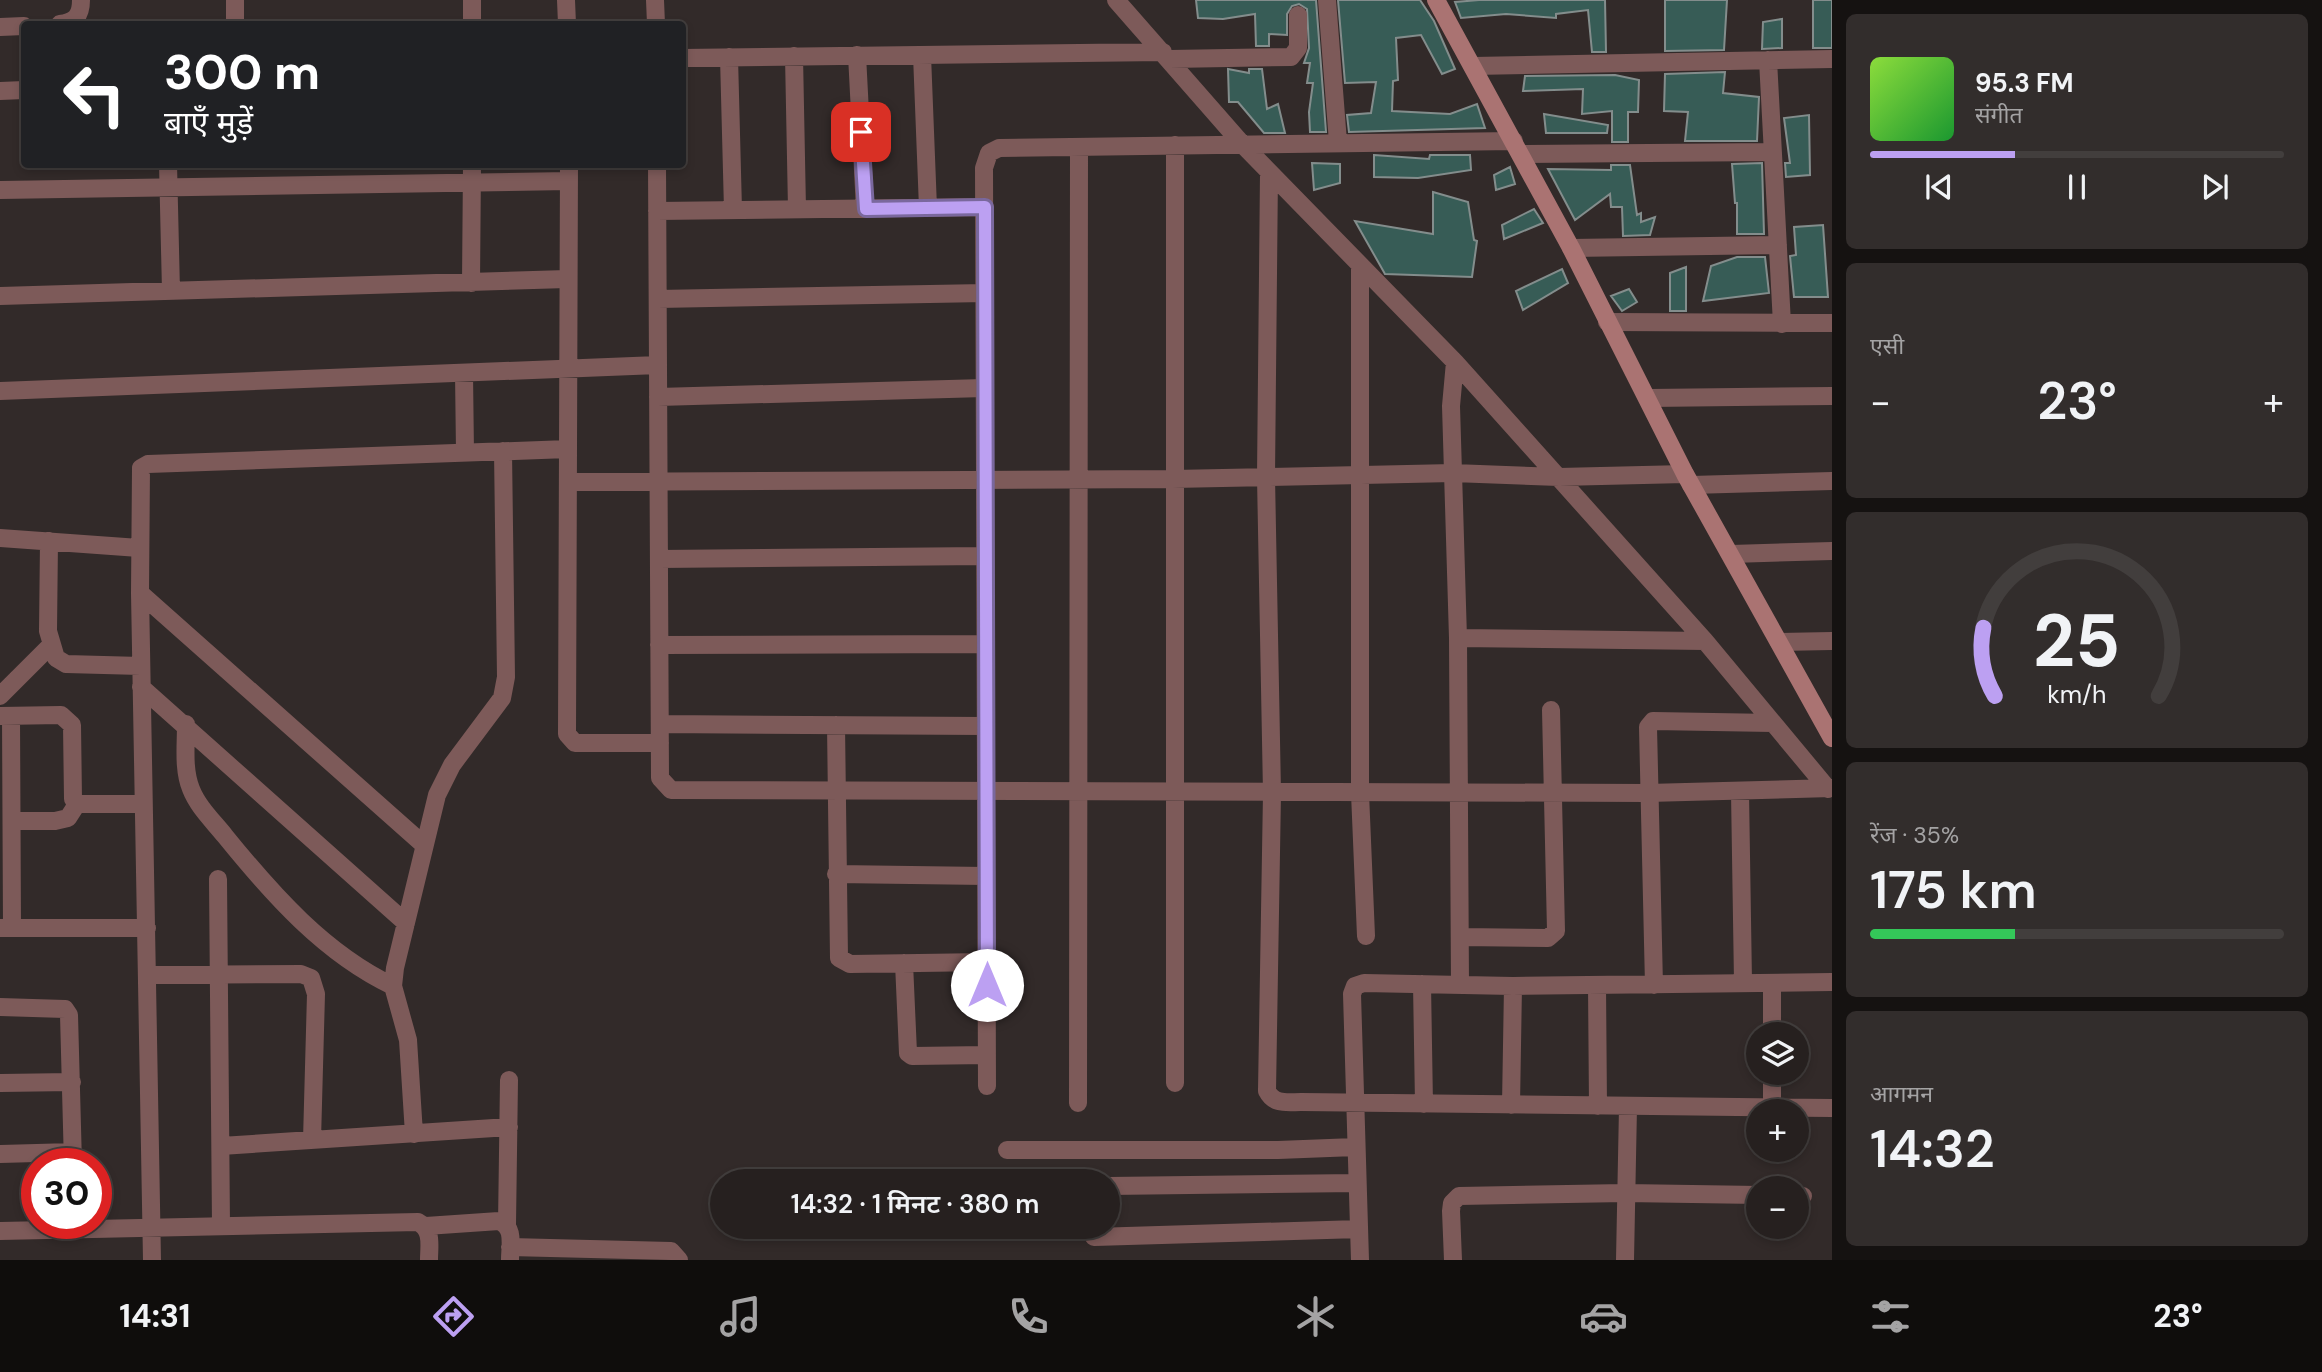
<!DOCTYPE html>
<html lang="hi">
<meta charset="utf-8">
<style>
:root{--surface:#26201f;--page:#322d2c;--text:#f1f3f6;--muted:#a4a3a4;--line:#423e3d;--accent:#bca0f2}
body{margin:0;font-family:"DM Sans","Noto Sans Devanagari",sans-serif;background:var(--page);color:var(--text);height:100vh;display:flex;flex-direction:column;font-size:26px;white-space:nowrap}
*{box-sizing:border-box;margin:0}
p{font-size:23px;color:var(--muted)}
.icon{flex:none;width:38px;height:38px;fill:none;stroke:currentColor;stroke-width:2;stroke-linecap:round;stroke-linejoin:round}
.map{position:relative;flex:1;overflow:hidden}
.panel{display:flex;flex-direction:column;gap:14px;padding:14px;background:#151211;width:490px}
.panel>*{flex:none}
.top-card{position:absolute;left:21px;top:21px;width:665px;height:147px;border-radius:7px;box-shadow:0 4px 10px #0003,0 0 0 2px var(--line);background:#202124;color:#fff;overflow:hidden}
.buttons{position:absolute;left:1746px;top:1022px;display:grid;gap:14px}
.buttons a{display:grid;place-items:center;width:63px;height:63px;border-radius:50%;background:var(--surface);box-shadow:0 4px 10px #0003,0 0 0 2px var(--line);font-size:35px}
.speed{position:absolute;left:21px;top:1148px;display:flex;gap:14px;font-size:35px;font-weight:700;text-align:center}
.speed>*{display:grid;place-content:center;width:91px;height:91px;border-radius:50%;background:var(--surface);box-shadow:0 4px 10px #0003,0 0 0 2px var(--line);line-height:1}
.speed .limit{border:10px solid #d22;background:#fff;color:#111}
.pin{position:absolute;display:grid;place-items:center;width:60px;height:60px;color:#fff;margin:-30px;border-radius:14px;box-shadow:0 4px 10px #0006}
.me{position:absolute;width:77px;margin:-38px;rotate:0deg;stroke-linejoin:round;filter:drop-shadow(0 0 5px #0008)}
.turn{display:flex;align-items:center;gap:24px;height:147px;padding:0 28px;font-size:32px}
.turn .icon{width:91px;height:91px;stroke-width:2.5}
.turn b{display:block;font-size:49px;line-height:60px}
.big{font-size:52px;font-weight:600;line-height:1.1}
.panel .tile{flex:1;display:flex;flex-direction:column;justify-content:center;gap:10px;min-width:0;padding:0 24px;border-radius:10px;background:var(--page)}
.panel .dial{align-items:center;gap:0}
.dial svg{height:182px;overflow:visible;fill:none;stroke:var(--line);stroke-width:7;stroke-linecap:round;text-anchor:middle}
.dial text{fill:var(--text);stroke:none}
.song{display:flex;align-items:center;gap:21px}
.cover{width:84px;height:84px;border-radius:10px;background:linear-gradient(135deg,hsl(90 70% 55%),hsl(130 70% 35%))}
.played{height:7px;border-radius:4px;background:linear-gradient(90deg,var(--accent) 35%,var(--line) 35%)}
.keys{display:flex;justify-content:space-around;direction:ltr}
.heat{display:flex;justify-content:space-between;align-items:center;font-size:38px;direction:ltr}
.charge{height:10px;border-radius:5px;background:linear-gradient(90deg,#34c759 35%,var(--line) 0)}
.trip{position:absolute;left:710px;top:1169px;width:410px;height:70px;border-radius:35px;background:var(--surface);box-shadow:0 4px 10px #0003,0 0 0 2px var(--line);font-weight:600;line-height:70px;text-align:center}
.tabs{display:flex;height:112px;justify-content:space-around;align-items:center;background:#0f0d0c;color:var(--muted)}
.tabs .icon{width:49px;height:49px}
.tabs .current{color:var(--accent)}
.tabs b{font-size:32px;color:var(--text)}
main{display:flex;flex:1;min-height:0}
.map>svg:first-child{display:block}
.building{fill:#375c56;stroke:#838d8c;stroke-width:2}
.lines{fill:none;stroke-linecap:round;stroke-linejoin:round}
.street{stroke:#7d5a59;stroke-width:18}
.secondary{stroke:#aa7372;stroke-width:18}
.route-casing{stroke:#7a689d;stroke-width:18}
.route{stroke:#bca0f2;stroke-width:12}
</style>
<main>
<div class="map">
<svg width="1832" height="1260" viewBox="0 0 1832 1260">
<rect width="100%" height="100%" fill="#322a29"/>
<path class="building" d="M 1196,0 L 1316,0 L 1326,132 L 1310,132 L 1309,112 L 1313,83 L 1307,83 L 1310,63 L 1304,63 L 1309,48 L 1307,9 L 1299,4 L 1292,6 L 1287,14 L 1287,35 L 1269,34 L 1269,46 L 1256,46 L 1255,14 L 1223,19 L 1198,18 Z
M 1338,0 L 1420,0 L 1434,21 L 1455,69 L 1442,74 L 1421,35 L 1396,38 L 1398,80 L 1393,81 L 1392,111 L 1450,114 L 1477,104 L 1485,128 L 1349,132 L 1347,115 L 1371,113 L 1376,82 L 1345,83 Z
M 1479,0 L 1605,0 L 1606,52 L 1592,52 L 1588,10 L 1556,14 L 1556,18 L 1506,14 L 1461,18 L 1455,2 Z
M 1665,0 L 1727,0 L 1724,50 L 1665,51 Z
M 1813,0 L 1832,0 L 1832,48 L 1813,48 Z
M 1782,19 L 1782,48 L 1762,49 L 1763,22 Z
M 1228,69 L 1249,73 L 1249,69 L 1262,69 L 1267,109 L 1278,104 L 1285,133 L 1264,133 L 1238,102 L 1229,102 Z
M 1725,72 L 1723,93 L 1759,97 L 1757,141 L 1685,141 L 1688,112 L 1664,111 L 1665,74 Z
M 1615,75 L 1639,80 L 1638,112 L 1628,112 L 1628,142 L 1612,142 L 1612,111 L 1582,114 L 1583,89 L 1523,91 L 1525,76 Z
M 1544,114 L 1608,125 L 1607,133 L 1546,133 Z
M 1809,115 L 1810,175 L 1786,177 L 1785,163 L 1790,163 L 1784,118 Z
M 1374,155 L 1429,159 L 1430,155 L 1470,155 L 1471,170 L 1418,178 L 1374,177 Z
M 1312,163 L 1340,164 L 1340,183 L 1314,190 Z
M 1762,163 L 1764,234 L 1737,234 L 1737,203 L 1735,203 L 1732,164 Z
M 1611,165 L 1630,165 L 1637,215 L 1641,213 L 1641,222 L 1655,217 L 1650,235 L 1623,236 L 1622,207 L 1611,207 L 1610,194 L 1575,220 L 1548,169 L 1611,170 Z
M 1510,167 L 1515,184 L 1496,190 L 1494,175 Z
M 1433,192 L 1468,202 L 1474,240 L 1477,241 L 1472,277 L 1385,274 L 1355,221 L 1433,234 Z
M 1534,209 L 1543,223 L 1504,239 L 1502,225 Z
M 1823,225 L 1828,297 L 1794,297 L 1790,256 L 1796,255 L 1794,227 Z
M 1737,257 L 1765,257 L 1769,293 L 1703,301 L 1711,266 Z
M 1686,267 L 1686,311 L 1670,311 L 1670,273 Z
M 1562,269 L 1568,283 L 1523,310 L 1516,291 Z
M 1629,289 L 1637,302 L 1622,311 L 1611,296 Z"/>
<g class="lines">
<path class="street" d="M 235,0 L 235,24
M 472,0 L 472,24
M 566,0 L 567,24
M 655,0 L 656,24
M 1116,0 L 1243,145 L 1455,362 L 1705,641 L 1828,789
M 1327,0 L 1338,142
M 60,24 C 75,22 81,16 81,0
M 0,27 L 24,26
M 857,55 L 865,209
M 922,55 L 928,208
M 794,56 L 797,209
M 729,57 L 733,210
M 682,58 L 1163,52
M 1170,59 L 1291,57 L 1298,48 L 1298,15
M 1768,60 L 1782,324
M 1473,66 L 1832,59
M 0,91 L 24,90
M 1521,154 L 1773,152
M 168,164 L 171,291
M 569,164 L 567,734 L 575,743 L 660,743
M 657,164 L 660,778 L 671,790 L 1648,793 L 1832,788
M 1269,172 L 1266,477 L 1272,793 L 1267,1091 C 1274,1105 1287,1102 1301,1102 L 1832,1108
M 0,190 L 569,181
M 657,211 L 985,207
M 1571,248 L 1778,245
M 1360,266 L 1360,793 L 1366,936
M 471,283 L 472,164
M 0,296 L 567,279
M 658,299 L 985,293
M 1607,322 L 1832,323
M 1455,362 L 1451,406 L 1458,638 L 1460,985
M 464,373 L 465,453
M 0,391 L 658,365
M 658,397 L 984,388
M 1649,398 L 1832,396
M 568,482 L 1173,479 L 1453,473 L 1559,477 L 1685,474
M 1691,485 L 1832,481
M 0,538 L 139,548
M 49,541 L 48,631 L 56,658 L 66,664 L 141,666
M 1731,554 L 1832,551
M 659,559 L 984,556
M 140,593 L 424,845
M 1458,638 L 1705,641
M 1779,642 L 1832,641
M 659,645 L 984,644
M 141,687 L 406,923
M 0,696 L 50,646
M 0,716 L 61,715 L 72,725 L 73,799 L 77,804 L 143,804
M 11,716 L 12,928
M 186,724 C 186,746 183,769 191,789 C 198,807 213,821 225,836 C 272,894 325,954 393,986
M 660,724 L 985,726
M 836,725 L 839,958 L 850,964 L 987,962
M 1740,792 L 1743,982
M 12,821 L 55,821 L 68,818 L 77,804
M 836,874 L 986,876
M 218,879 L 221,1226
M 0,928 L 147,928
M 1460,937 L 1548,938 L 1556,931 L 1551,710
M 904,963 L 908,1053 L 912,1056 L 987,1055
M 149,975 L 301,974 L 311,978 L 316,994 L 312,1140
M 1422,984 L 1424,1104
M 1772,984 L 1772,1034
M 1597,985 L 1598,1106
M 1654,985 L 1648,727 L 1653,721 L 1773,723
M 0,1007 L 65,1009 L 69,1015 L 73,1164
M 1772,1073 L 1772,1107
M 0,1083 L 72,1082
M 1175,1083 L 1175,145
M 987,1086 L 984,168 L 989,153 L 999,148 L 1514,141
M 1078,1103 L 1079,147
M 1511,1105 L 1513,986
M 414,1134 L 408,1040 L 393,986 L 395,968 L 437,795 L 452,765 L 502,698 L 506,677 L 503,451
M 221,1146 L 509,1127
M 1007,1150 L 1278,1150 L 1355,1147
M 0,1154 L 73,1152
M 1108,1186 L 1357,1183
M 1797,1196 L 1803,1196
M 507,1224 L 509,1080
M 426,1226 L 499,1221 C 515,1227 510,1245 510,1260
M 0,1231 L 418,1222 C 433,1230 429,1245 429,1260
M 1094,1237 L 1359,1229
M 510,1247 L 671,1251 L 679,1260
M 152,1260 L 140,593 L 141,468 L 148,464 L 568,449
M 1360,1260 L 1352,994 L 1355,986 L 1364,983 L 1513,986 L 1832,982
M 1453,1260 L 1451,1211 L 1452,1203 L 1459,1196 L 1625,1193 L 1759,1195
M 1625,1260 L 1628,1107"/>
<path class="secondary" d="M 1436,0 L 1571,248 L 1685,474 L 1832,738"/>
</g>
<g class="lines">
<g class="route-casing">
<path id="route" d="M 861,132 L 866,209 L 985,207 L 987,985"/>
</g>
<use href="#route" class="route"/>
</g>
</svg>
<div class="buttons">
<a><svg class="icon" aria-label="layers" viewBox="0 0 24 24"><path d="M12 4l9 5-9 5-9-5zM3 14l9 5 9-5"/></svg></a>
<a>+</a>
<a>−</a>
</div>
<div class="speed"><div class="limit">30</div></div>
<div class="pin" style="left:861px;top:132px;background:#d93025"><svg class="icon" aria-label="arrive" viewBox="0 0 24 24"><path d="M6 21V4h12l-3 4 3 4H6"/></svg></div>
<svg class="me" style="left:987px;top:985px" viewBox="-20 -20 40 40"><circle r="19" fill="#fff"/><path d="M0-13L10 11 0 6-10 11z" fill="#bca0f2"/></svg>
<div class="trip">14:32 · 1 मिनट · 380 m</div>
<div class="top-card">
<div class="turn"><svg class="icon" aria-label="left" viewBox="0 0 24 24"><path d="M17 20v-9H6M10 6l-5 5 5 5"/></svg><div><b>300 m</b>बाएँ मुड़ें</div></div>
</div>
</div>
<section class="panel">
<div class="tile">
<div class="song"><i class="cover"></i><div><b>95.3 FM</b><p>संगीत</p></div></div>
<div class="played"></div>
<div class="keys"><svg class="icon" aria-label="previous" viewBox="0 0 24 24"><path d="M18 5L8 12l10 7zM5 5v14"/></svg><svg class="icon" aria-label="pause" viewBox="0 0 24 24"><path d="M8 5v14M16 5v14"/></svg><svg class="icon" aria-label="next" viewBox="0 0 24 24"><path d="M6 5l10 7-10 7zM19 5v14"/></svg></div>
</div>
<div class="tile"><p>एसी</p>
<div class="heat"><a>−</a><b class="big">23°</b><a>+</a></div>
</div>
<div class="tile dial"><svg viewBox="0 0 100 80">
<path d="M14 69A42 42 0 1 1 86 69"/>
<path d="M14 69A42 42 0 0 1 9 39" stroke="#bca0f2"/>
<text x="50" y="56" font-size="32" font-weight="700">25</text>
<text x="50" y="72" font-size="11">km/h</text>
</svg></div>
<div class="tile"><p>रेंज · 35%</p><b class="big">175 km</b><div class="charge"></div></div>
<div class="tile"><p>आगमन</p><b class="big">14:32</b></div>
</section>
</main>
<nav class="tabs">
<b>14:31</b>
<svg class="icon current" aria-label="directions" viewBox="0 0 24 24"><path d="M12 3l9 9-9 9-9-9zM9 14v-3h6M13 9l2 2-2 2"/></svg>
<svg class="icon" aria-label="music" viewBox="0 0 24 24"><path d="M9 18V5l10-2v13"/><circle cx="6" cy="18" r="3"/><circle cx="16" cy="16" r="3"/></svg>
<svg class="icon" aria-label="phone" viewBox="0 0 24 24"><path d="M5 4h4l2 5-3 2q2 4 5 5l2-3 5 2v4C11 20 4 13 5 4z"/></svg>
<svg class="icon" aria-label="climate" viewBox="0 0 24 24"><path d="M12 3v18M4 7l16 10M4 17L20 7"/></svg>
<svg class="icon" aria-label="car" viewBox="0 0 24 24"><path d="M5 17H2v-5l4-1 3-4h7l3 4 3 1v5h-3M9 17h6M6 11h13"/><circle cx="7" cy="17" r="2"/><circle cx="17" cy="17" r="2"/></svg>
<svg class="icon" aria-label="filters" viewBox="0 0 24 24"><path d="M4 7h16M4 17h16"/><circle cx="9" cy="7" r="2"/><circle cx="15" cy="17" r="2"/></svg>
<b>23°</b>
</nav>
